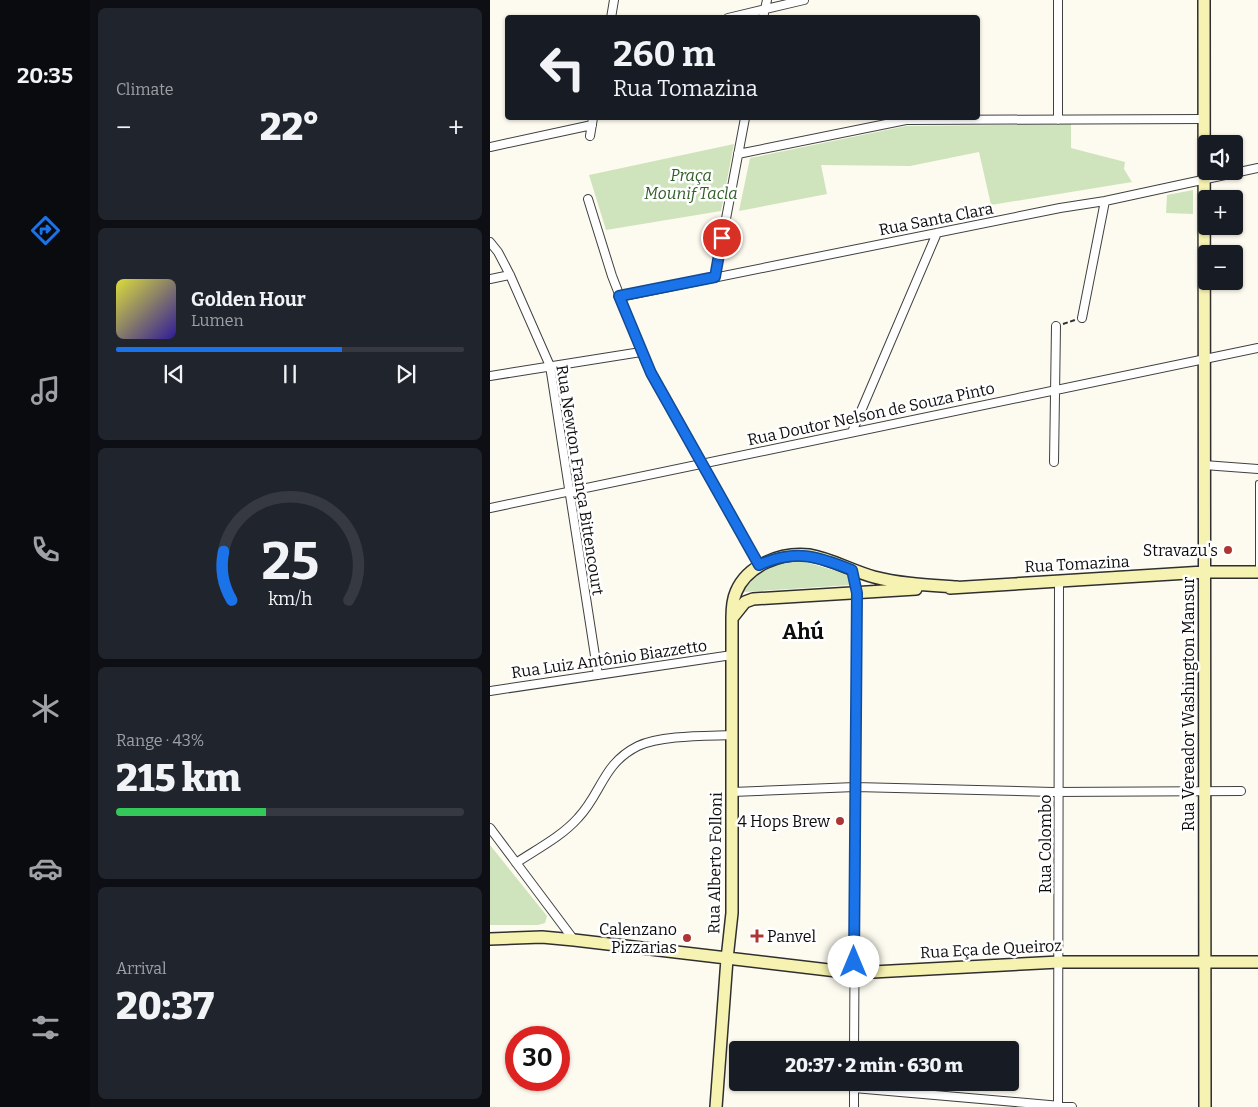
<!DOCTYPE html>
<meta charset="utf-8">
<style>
:root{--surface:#171b24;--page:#20242c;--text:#f1f3f6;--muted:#9ea1a6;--line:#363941;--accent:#1a73e8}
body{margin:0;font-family:Bitter,serif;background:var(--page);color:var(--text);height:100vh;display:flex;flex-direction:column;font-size:19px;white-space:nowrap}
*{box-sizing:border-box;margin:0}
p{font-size:16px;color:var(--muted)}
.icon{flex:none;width:28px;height:28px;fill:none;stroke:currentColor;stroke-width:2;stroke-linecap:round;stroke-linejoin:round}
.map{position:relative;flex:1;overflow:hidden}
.details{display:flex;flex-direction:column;gap:8px;padding:8px;background:#0d0f14;width:400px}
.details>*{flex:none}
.hud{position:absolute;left:15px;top:15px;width:475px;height:105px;border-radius:5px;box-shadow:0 1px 4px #0004;background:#171b24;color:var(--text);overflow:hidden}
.controls{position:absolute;left:708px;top:135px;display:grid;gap:10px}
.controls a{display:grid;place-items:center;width:45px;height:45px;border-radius:5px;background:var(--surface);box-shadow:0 1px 4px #0004;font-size:25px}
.speed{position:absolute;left:15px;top:1026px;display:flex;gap:10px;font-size:25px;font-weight:700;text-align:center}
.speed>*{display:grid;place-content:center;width:65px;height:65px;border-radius:50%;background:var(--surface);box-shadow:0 1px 4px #0004;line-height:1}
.speed .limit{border:8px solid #d22;background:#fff;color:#111}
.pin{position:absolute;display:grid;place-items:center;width:42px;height:42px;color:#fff;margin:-21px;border:2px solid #fff;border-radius:50%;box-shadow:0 1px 5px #0007}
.me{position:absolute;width:55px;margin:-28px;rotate:0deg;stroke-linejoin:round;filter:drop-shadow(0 0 4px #0008)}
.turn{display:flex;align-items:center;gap:18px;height:105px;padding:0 25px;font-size:22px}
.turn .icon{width:65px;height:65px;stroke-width:2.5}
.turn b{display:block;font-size:35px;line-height:42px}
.big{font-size:38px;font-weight:800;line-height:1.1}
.details .card{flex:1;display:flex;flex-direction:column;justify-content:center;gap:8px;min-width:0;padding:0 18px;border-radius:8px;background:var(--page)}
.details .dial{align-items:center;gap:0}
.dial svg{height:130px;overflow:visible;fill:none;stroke:var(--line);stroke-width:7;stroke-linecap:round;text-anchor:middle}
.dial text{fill:var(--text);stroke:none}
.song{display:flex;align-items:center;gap:15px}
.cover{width:60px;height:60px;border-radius:8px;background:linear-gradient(135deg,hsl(60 70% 55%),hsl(250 70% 35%))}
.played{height:5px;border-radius:2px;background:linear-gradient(90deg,var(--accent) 65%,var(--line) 65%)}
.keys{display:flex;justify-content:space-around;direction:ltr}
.heat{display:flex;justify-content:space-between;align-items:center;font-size:28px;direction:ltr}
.charge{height:8px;border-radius:4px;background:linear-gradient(90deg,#34c759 43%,var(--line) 0)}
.trip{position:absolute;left:239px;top:1041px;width:290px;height:50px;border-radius:5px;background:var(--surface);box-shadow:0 1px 4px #0004;font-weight:800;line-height:50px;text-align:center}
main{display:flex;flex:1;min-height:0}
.tab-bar{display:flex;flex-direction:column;width:90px;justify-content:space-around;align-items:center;background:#090b0e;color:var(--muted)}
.tab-bar .icon{width:35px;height:35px}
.tab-bar .active{color:var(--accent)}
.tab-bar b{font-size:22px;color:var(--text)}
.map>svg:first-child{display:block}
.green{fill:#cfe4bd}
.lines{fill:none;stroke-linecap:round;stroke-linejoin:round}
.lane-casing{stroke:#404040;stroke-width:6}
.street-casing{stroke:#404040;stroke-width:10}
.secondary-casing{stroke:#2f2f2f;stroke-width:14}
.path{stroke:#2f2f2f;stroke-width:2;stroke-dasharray:5 2.5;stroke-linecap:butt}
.lane{stroke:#fff;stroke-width:4}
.street{stroke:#fff;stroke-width:8}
.secondary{stroke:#f6f2b2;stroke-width:11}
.route-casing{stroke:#114b97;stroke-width:12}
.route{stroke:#1a73e8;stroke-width:9}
.poi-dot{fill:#ad3635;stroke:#fff;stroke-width:2}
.labels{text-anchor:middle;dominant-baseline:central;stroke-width:5;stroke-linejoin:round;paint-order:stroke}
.park-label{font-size:16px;font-style:italic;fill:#2e5e25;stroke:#fff}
.street-label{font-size:16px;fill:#0d0d0d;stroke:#fff}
.poi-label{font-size:16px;fill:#0d0d0d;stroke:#fff;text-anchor:end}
.district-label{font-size:21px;font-weight:bold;fill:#0d0d0d;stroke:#fff}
</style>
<main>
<nav class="tab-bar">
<b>20:35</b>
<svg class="icon active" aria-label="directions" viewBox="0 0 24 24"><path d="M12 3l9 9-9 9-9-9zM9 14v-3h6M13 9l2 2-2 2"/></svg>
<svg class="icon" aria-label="music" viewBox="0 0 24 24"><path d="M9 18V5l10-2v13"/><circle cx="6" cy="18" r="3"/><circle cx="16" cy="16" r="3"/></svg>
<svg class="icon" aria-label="phone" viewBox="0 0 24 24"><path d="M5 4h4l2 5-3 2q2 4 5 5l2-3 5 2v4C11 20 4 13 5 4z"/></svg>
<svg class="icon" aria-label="climate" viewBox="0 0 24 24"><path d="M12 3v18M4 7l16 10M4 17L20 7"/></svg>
<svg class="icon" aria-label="car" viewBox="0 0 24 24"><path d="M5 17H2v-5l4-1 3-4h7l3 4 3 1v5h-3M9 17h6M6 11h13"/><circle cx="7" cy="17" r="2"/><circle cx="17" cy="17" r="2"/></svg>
<svg class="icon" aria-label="filters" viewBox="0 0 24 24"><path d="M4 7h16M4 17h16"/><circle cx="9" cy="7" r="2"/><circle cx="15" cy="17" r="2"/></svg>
</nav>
<section class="details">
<div class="card"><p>Climate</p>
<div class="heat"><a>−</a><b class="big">22°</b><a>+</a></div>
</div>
<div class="card">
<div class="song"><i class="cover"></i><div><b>Golden Hour</b><p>Lumen</p></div></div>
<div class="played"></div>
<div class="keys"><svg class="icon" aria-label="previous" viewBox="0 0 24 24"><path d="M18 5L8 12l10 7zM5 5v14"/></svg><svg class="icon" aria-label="pause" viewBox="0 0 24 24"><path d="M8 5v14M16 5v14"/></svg><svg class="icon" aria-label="next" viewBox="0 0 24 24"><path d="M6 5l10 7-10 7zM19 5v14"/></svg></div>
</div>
<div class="card dial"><svg viewBox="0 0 100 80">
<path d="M14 69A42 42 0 1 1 86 69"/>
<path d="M14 69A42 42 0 0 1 9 39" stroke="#1a73e8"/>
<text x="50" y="56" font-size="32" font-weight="700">25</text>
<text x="50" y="72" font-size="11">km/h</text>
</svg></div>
<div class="card"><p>Range · 43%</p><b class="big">215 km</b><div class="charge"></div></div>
<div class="card"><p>Arrival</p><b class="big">20:37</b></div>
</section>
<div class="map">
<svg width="768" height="1107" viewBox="0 0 768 1107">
<rect width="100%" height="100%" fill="#fdfbef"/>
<path class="green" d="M 581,124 L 581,148 L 635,162 L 634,169 L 642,182 L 501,205 L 489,152 L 420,166 L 331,165 L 337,194 L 249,211 L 260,158 L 416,126 Z
M 244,144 L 231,211 L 116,230 L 99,175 Z
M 703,190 L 703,214 L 676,213 L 677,195 Z
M 308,560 L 361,575 L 361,585 L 253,592 C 272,564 277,567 308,560 Z
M 0,845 L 57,916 L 55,923 L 48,925 L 0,925 Z"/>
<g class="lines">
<g class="lane-casing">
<path id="lane" d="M 768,483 L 768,570"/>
</g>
<g class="street-casing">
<path id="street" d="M 568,0 L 568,120
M 121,18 L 124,0
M 238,18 L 314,0
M 273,18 L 277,0
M 100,136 L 103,118
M 0,147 L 102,125
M 248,154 L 416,120 L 714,119
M 98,199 L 122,276 L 156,363 L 269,565
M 0,242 L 8,252 L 20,275 L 60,366 L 108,675
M 225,277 L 255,118
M 0,279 L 20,275
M 129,297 L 570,208 L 615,201 L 768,168
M 592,318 L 615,201
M 0,376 L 151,352
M 362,432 L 447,233
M 564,462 L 566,326
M 714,465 L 768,469
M 0,508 L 768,348
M 0,691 L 242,655
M 242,792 L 365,787 L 563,792 L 751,791
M 0,828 L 84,940
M 26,863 C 47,849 71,837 88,818 C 112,793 112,764 148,746 C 171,735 216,736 242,735
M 364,1050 L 367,593
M 364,1088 L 582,1107
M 364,1107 L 364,1082
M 568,1107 L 569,581"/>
</g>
<g class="secondary-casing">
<path id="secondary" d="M 714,0 L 715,1107
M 460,588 L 714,572 L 768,572
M 243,617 L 255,602 L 263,599 L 426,589
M 0,939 L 52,937 L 84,940 L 364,973 L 569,962 L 768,962
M 226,1107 L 237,959 L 242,913 L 242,618 C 242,610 242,601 246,592 C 257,565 291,552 319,555 C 342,559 362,571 384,577 C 411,584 439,585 467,587"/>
</g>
<path class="path" d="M 573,324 L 585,320"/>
<use href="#lane" class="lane"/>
<use href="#street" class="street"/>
<use href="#secondary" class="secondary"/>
</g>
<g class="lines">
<g class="route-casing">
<path id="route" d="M 232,238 L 225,277 L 129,296 L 161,373 L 269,565 C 305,549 327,556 362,570 L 367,593 L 364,962"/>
</g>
<use href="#route" class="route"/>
</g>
<g class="poi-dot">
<circle cx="738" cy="550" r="5"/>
<circle cx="350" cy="821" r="5"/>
<path d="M264.5 928.5h5v5h5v5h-5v5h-5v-5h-5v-5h5z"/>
<circle cx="197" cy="938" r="5"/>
</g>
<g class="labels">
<g class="park-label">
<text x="201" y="175">Praça<tspan x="201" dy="18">Mounif Tacla</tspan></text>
</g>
<g class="street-label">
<text transform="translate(446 219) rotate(-11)">Rua Santa Clara</text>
<text transform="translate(381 414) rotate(-12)">Rua Doutor Nelson de Souza Pinto</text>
<text transform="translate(90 480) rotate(81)">Rua Newton França Bittencourt</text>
<text transform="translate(587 564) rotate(-3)">Rua Tomazina</text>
<text transform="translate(119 659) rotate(-8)">Rua Luiz Antônio Biazzetto</text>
<text transform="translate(698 704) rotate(-90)">Rua Vereador Washington Mansur</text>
<text transform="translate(555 844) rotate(-90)">Rua Colombo</text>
<text transform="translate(225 863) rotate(-89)">Rua Alberto Folloni</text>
<text transform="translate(501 949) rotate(-3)">Rua Eça de Queiroz</text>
</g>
<g class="poi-label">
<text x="728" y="550">Stravazu's</text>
<text x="340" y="821">4 Hops Brew</text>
<text x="187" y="929">Calenzano<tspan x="187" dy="18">Pizzarias</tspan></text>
<text x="277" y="936" text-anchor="start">Panvel</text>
</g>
<g class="district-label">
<text x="313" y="632">Ahú</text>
</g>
</g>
</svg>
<div class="controls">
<a><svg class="icon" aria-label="sound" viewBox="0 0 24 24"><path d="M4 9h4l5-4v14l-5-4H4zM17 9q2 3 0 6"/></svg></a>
<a>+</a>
<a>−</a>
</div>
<div class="speed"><div class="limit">30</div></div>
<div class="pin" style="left:232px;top:238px;background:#d93025"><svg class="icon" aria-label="arrive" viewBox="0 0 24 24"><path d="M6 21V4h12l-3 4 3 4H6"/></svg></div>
<svg class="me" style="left:364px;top:962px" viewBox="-20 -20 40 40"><circle r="19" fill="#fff"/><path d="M0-13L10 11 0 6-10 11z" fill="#1a73e8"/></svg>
<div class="trip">20:37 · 2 min · 630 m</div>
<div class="hud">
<div class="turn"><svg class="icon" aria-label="left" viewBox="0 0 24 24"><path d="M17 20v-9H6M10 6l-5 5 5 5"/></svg><div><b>260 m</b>Rua Tomazina</div></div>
</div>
</div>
</main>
